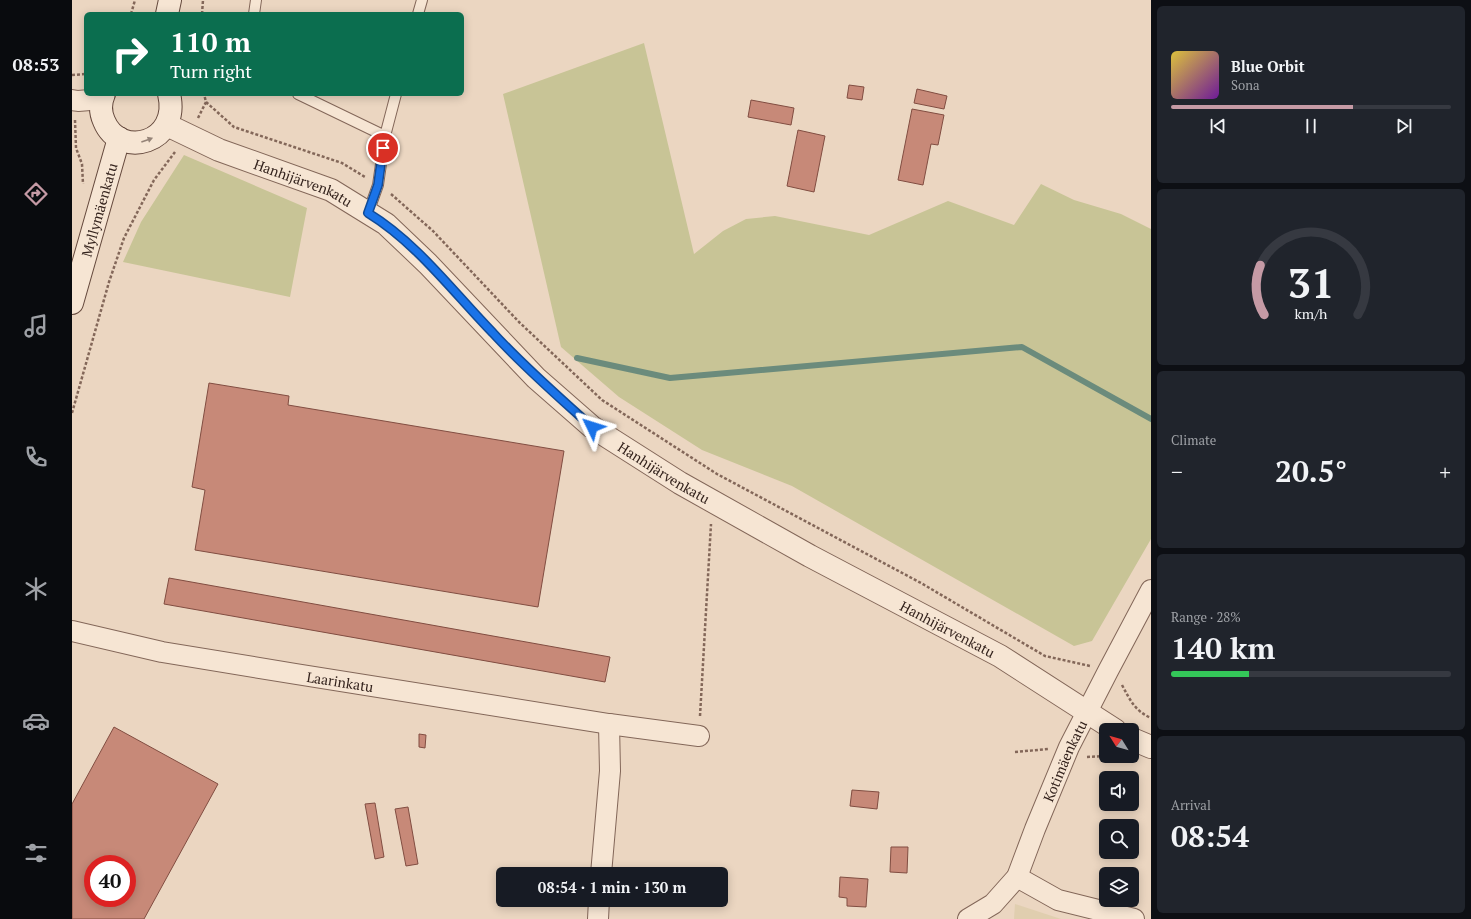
<!DOCTYPE html>
<meta charset="utf-8">
<style>
:root{--surface:#171b24;--page:#20242c;--text:#f1f3f6;--muted:#9ea1a6;--line:#363941;--accent:#c59aa5}
body{margin:0;font-family:"PT Serif",serif;background:var(--page);color:var(--text);height:100vh;display:flex;flex-direction:column;font-size:15px;white-space:nowrap}
*{box-sizing:border-box;margin:0}
p{font-size:13px;color:var(--muted)}
.icon{flex:none;width:22px;height:22px;fill:none;stroke:currentColor;stroke-width:2;stroke-linecap:round;stroke-linejoin:round}
.map{position:relative;flex:1;overflow:hidden}
.panel{display:flex;flex-direction:column;gap:6px;padding:6px;background:#0d0f14;width:320px}
.panel>*{flex:none}
.guide{position:absolute;left:12px;top:12px;width:380px;height:84px;border-radius:6px;box-shadow:0 2px 10px #0003;background:#0b6e4f;color:#fff;overflow:hidden}
.needle{width:26px;rotate:307deg}
.controls{position:absolute;left:1027px;top:723px;display:grid;gap:8px}
.controls a{display:grid;place-items:center;width:40px;height:40px;border-radius:6px;background:var(--surface);box-shadow:0 2px 10px #0003;font-size:20px}
.speed{position:absolute;left:12px;top:855px;display:flex;gap:8px;font-size:20px;font-weight:700;text-align:center}
.speed>*{display:grid;place-content:center;width:52px;height:52px;border-radius:50%;background:var(--surface);box-shadow:0 2px 10px #0003;line-height:1}
.speed .limit{border:6px solid #d22;background:#fff;color:#111}
.pin{position:absolute;display:grid;place-items:center;width:34px;height:34px;color:#fff;margin:-17px;border:2px solid #fff;border-radius:50%;box-shadow:0 1px 4px #0007}
.me{position:absolute;width:44px;margin:-22px;rotate:311deg;stroke-linejoin:round;filter:drop-shadow(0 0 3px #0008)}
.turn{display:flex;align-items:center;gap:14px;height:84px;padding:0 20px;font-size:18px}
.turn .icon{width:52px;height:52px;stroke-width:2.5}
.turn b{display:block;font-size:28px;line-height:34px}
.big{font-size:30px;font-weight:700;line-height:1.1}
.panel .card{flex:1;display:flex;flex-direction:column;justify-content:center;gap:6px;min-width:0;padding:0 14px;border-radius:6px;background:var(--page)}
.panel .dial{align-items:center;gap:0}
.dial svg{height:104px;overflow:visible;fill:none;stroke:var(--line);stroke-width:7;stroke-linecap:round;text-anchor:middle}
.dial text{fill:var(--text);stroke:none}
.song{display:flex;align-items:center;gap:12px}
.cover{width:48px;height:48px;border-radius:6px;background:linear-gradient(135deg,hsl(50 70% 55%),hsl(280 70% 35%))}
.played{height:4px;border-radius:2px;background:linear-gradient(90deg,var(--accent) 65%,var(--line) 65%)}
.keys{display:flex;justify-content:space-around;direction:ltr}
.heat{display:flex;justify-content:space-between;align-items:center;font-size:22px;direction:ltr}
.charge{height:6px;border-radius:3px;background:linear-gradient(90deg,#34c759 28%,var(--line) 0)}
.trip{position:absolute;left:424px;top:867px;width:232px;height:40px;border-radius:6px;background:var(--surface);box-shadow:0 2px 10px #0003;font-weight:700;line-height:40px;text-align:center}
main{display:flex;flex:1;min-height:0}
.menu{display:flex;flex-direction:column;width:72px;justify-content:space-around;align-items:center;background:#090b0e;color:var(--muted)}
.menu .icon{width:28px;height:28px}
.menu .selected{color:var(--accent)}
.menu b{font-size:18px;color:var(--text)}
.map>svg:first-child{display:block}
.farmland{fill:#e0ceaf}
.green{fill:#c8c496}
.lines{fill:none;stroke-linecap:round;stroke-linejoin:round}
.stream{stroke:#6b8b7c;stroke-width:6}
.building{fill:#c78978;stroke:#814d41;fill-rule:evenodd}
.service-casing{stroke:#836759;stroke-width:12}
.minor-casing{stroke:#836759;stroke-width:22}
.tertiary-casing{stroke:#836759;stroke-width:24}
.secondary-casing{stroke:#65493d;stroke-width:24}
.path{stroke:#836759;stroke-width:2.5;stroke-dasharray:3 2;stroke-linecap:butt}
.service{stroke:#f6e5d3;stroke-width:10}
.minor{stroke:#f6e5d3;stroke-width:20}
.tertiary{stroke:#f6e5d3;stroke-width:22}
.secondary{stroke:#f6e5d3;stroke-width:22}
.oneway{fill:#958478}
.route-casing{stroke:#114b97;stroke-width:10}
.route{stroke:#1a73e8;stroke-width:7}
.labels{text-anchor:middle;dominant-baseline:central;stroke-width:4;stroke-linejoin:round;paint-order:stroke}
.street-label{font-size:14px;fill:#34231d;stroke:#f3e1d0}
</style>
<main>
<nav class="menu">
<b>08:53</b>
<svg class="icon selected" aria-label="directions" viewBox="0 0 24 24"><path d="M12 3l9 9-9 9-9-9zM9 14v-3h6M13 9l2 2-2 2"/></svg>
<svg class="icon" aria-label="music" viewBox="0 0 24 24"><path d="M9 18V5l10-2v13"/><circle cx="6" cy="18" r="3"/><circle cx="16" cy="16" r="3"/></svg>
<svg class="icon" aria-label="phone" viewBox="0 0 24 24"><path d="M5 4h4l2 5-3 2q2 4 5 5l2-3 5 2v4C11 20 4 13 5 4z"/></svg>
<svg class="icon" aria-label="climate" viewBox="0 0 24 24"><path d="M12 3v18M4 7l16 10M4 17L20 7"/></svg>
<svg class="icon" aria-label="car" viewBox="0 0 24 24"><path d="M5 17H2v-5l4-1 3-4h7l3 4 3 1v5h-3M9 17h6M6 11h13"/><circle cx="7" cy="17" r="2"/><circle cx="17" cy="17" r="2"/></svg>
<svg class="icon" aria-label="filters" viewBox="0 0 24 24"><path d="M4 7h16M4 17h16"/><circle cx="9" cy="7" r="2"/><circle cx="15" cy="17" r="2"/></svg>
</nav>
<div class="map">
<svg width="1079" height="919" viewBox="0 0 1079 919">
<rect width="100%" height="100%" fill="#ebd6c1"/>
<path class="farmland" d="M 943,904 L 989,919 L 942,919 Z"/>
<path class="green" d="M 572,43 L 622,254 L 651,231 L 674,219 L 703,216 L 797,235 L 876,201 L 942,225 L 969,184 L 1002,200 L 1049,214 L 1079,229 L 1079,539 L 1020,641 L 1002,646 L 720,486 L 630,450 L 547,397 L 489,347 L 431,94 Z
M 112,155 L 235,208 L 218,297 L 51,262 L 69,222 Z"/>
<g class="lines">
<path class="stream" d="M 505,358 L 598,378 L 950,347 L 1079,419"/>
</g>
<path class="building" d="M 777,85 L 792,87 L 790,100 L 775,98 Z
M 845,89 L 875,96 L 872,109 L 842,103 Z
M 679,100 L 722,108 L 719,125 L 676,117 Z
M 840,109 L 872,115 L 866,145 L 859,144 L 851,185 L 826,180 Z
M 726,130 L 753,136 L 742,192 L 715,186 Z
M 137,383 L 217,396 L 216,405 L 492,451 L 466,607 L 123,550 L 133,490 L 120,487 Z
M 97,578 L 538,657 L 533,682 L 92,604 Z
M 42,727 L 146,784 L 72,919 L 0,919 L 0,804 ZM 21,864 L 55,864 L 55,898 L 21,898 Z
M 347,734 L 354,735 L 353,748 L 347,747 Z
M 780,790 L 807,792 L 805,809 L 778,806 Z
M 303,803 L 312,857 L 303,859 L 293,804 Z
M 336,807 L 346,864 L 334,866 L 323,809 Z
M 819,847 L 836,847 L 835,873 L 818,872 Z
M 768,877 L 796,879 L 794,907 L 775,906 L 775,898 L 767,897 Z"/>
<g class="lines">
<g class="service-casing">
<path id="service" d="M 182,14 L 184,0
M 346,14 L 350,0
M 226,94 L 313,136
M 296,213 L 306,185 L 313,136 L 324,94"/>
</g>
<g class="minor-casing">
<g id="minor">
<path d="M 0,100 L 6,101 L 30,99"/>
<path id="s1" d="M 0,631 L 90,652 L 224,674 L 537,724 L 627,736"/>
<path d="M 529,874 L 538,771 L 537,724"/>
<path d="M 945,877 L 986,900 L 1062,919"/>
<path d="M 526,919 L 527,900"/>
<path id="s2" d="M 896,919 L 921,904 L 945,877 L 963,829 L 997,747 L 1036,671 L 1079,590"/>
</g>
</g>
<g class="tertiary-casing">
<g id="tertiary">
<path id="s3" d="M 95,125 L 147,150 L 259,190 L 314,224 L 356,264 L 464,378 L 520,427 L 608,483 L 738,556 L 928,656 L 1043,730"/>
<path d="M 1060,739 L 1079,747"/>
</g>
</g>
<g class="secondary-casing">
<g id="secondary">
<path d="M 95,14 L 98,0"/>
<path d="M 32,94 C 28,103 28,112 32,121 C 48,160 109,143 97,94"/>
<path id="s4" d="M 0,303 L 47,138"/>
</g>
</g>
<path class="path" d="M 59,14 L 63,0
M 130,14 L 131,0
M 0,75 L 14,74
M 134,102 L 162,127 L 270,163 L 293,177
M 126,118 L 134,102 L 132,94
M 3,120 L 4,148 L 10,164 L 11,184
M 319,194 L 361,231 L 447,322 L 530,400 L 645,474 L 849,583 L 973,656 L 1018,666
M 0,413 L 37,282 L 52,238 L 82,180 L 103,152
M 1050,685 C 1058,700 1063,711 1079,718
M 628,716 L 639,524
M 943,752 L 976,749
M 1015,757 L 1034,756"/>
<use href="#service" class="service"/>
<use href="#minor" class="minor"/>
<use href="#tertiary" class="tertiary"/>
<use href="#secondary" class="secondary"/>
</g>
<defs><path id="oneway-solid" d="M-6-.8H1V-3.2L6.5 0L1 3.2V.8H-6Z"/></defs>
<use class="oneway" href="#oneway-solid" transform="translate(75 140) rotate(-20)"/>
<g class="lines">
<g class="route-casing">
<path id="route" d="M 311,148 L 306,185 L 296,213 C 345,243 381,292 421,333 C 452,367 486,396 520,427"/>
</g>
<use href="#route" class="route"/>
</g>
<g class="labels">
<g class="street-label">
<text stroke="none"><textPath href="#s3" startOffset="148">Hanhijärvenkatu</textPath></text>
<text stroke="none"><textPath href="#s4" startOffset="97">Myllymäenkatu</textPath></text>
<text stroke="none"><textPath href="#s3" startOffset="616">Hanhijärvenkatu</textPath></text>
<text stroke="none"><textPath href="#s3" startOffset="940">Hanhijärvenkatu</textPath></text>
<text stroke="none"><textPath href="#s1" startOffset="273">Laarinkatu</textPath></text>
<text stroke="none"><textPath href="#s2" startOffset="191">Kotimäenkatu</textPath></text>
</g>
</g>
</svg>
<div class="controls">
<a><svg class="needle" viewBox="-14 -14 28 28"><path d="M0-13l5 13h-10z" fill="#e53935"/><path d="M0 13l5-13h-10z" fill="#9ea1a6"/></svg></a>
<a><svg class="icon" aria-label="sound" viewBox="0 0 24 24"><path d="M4 9h4l5-4v14l-5-4H4zM17 9q2 3 0 6"/></svg></a>
<a><svg class="icon" aria-label="search" viewBox="0 0 24 24"><circle cx="10" cy="10" r="6"/><path d="M15 15l6 6"/></svg></a>
<a><svg class="icon" aria-label="layers" viewBox="0 0 24 24"><path d="M12 4l9 5-9 5-9-5zM3 14l9 5 9-5"/></svg></a>
</div>
<div class="speed"><div class="limit">40</div></div>
<div class="pin" style="left:311px;top:148px;background:#d93025"><svg class="icon" aria-label="arrive" viewBox="0 0 24 24"><path d="M6 21V4h12l-3 4 3 4H6"/></svg></div>
<svg class="me" style="left:520px;top:427px" viewBox="-20 -20 40 40"><path d="M0-17L14 15 0 8-14 15z" fill="#1a73e8" stroke="#fff" stroke-width="4"/></svg>
<div class="trip">08:54 · 1 min · 130 m</div>
<div class="guide">
<div class="turn"><svg class="icon" aria-label="right" viewBox="0 0 24 24"><path d="M7 20v-9h11M14 6l5 5-5 5"/></svg><div><b>110 m</b>Turn right</div></div>
</div>
</div>
<section class="panel">
<div class="card">
<div class="song"><i class="cover"></i><div><b>Blue Orbit</b><p>Sona</p></div></div>
<div class="played"></div>
<div class="keys"><svg class="icon" aria-label="previous" viewBox="0 0 24 24"><path d="M18 5L8 12l10 7zM5 5v14"/></svg><svg class="icon" aria-label="pause" viewBox="0 0 24 24"><path d="M8 5v14M16 5v14"/></svg><svg class="icon" aria-label="next" viewBox="0 0 24 24"><path d="M6 5l10 7-10 7zM19 5v14"/></svg></div>
</div>
<div class="card dial"><svg viewBox="0 0 100 80">
<path d="M14 69A42 42 0 1 1 86 69"/>
<path d="M14 69A42 42 0 0 1 11 31" stroke="#c59aa5"/>
<text x="50" y="56" font-size="32" font-weight="700">31</text>
<text x="50" y="72" font-size="11">km/h</text>
</svg></div>
<div class="card"><p>Climate</p>
<div class="heat"><a>−</a><b class="big">20.5°</b><a>+</a></div>
</div>
<div class="card"><p>Range · 28%</p><b class="big">140 km</b><div class="charge"></div></div>
<div class="card"><p>Arrival</p><b class="big">08:54</b></div>
</section>
</main>
